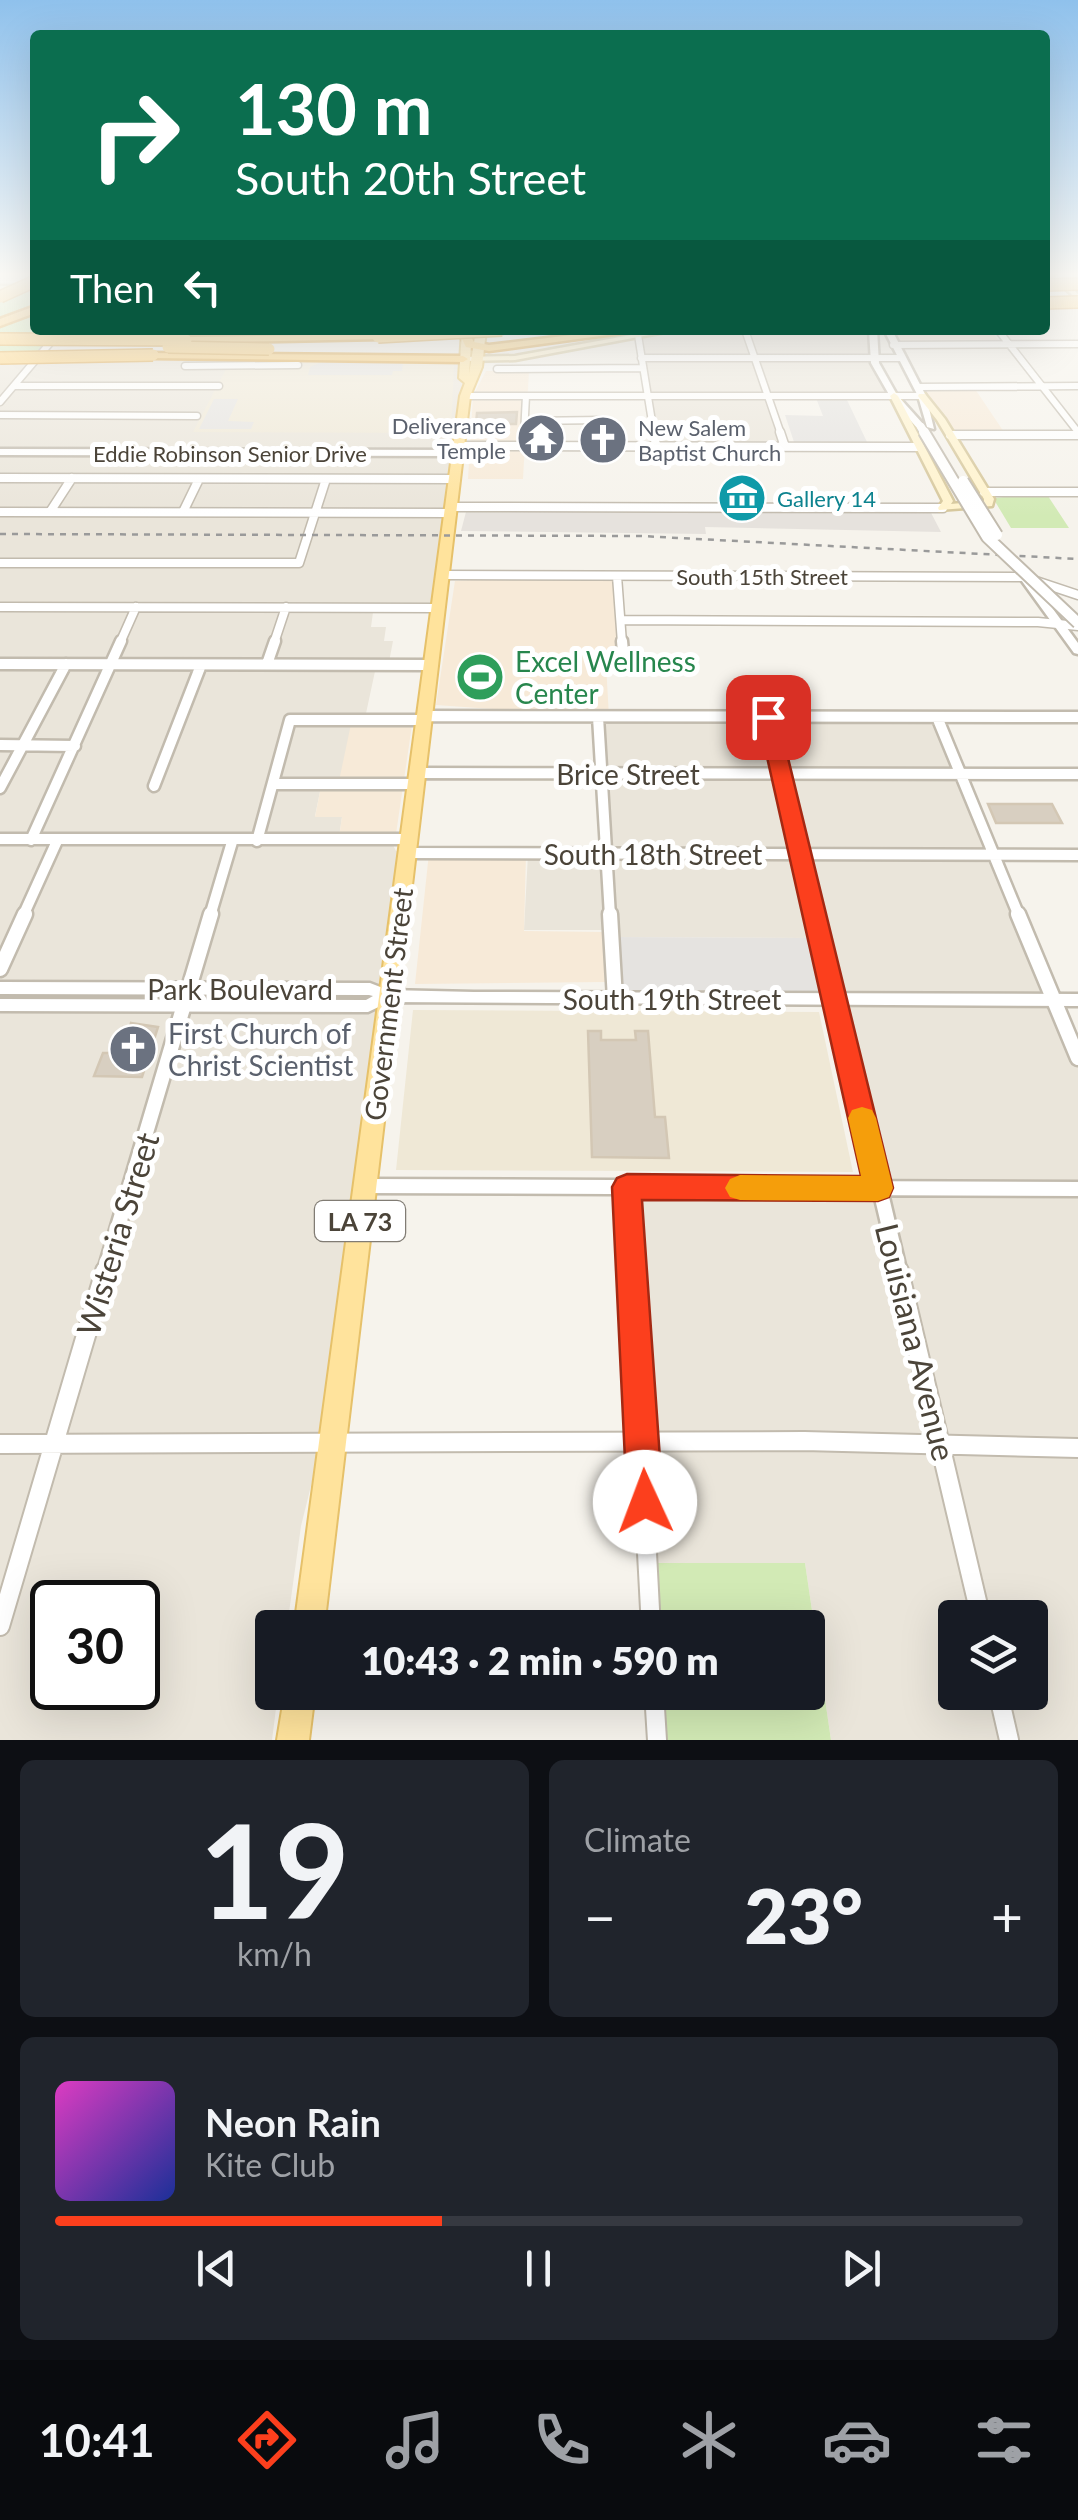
<!DOCTYPE html>
<meta charset="utf-8">
<style>
:root{--surface:#171b24;--page:#20242c;--text:#f1f3f6;--muted:#9ea1a6;--line:#363941;--accent:#fc3f1d}
body{margin:0;font-family:Lato,sans-serif;background:var(--page);color:var(--text);height:100vh;display:flex;flex-direction:column;font-size:38px;white-space:nowrap}
*{box-sizing:border-box;margin:0}
p{font-size:32px;color:var(--muted)}
.icon{flex:none;width:55px;height:55px;fill:none;stroke:currentColor;stroke-width:2;stroke-linecap:round;stroke-linejoin:round}
.map{position:relative;height:1740px;overflow:hidden}
.panel{display:flex;flex-direction:column;gap:20px;padding:20px;background:#0d0f14;flex:1}
.panel>*{flex:none}
.hud{position:absolute;left:30px;top:30px;width:1020px;height:305px;border-radius:10px;box-shadow:0 10px 40px #0002;background:#0b6e4f;color:#fff;overflow:hidden}
.buttons{position:absolute;left:938px;top:1600px;display:grid;gap:20px}
.buttons a{display:grid;place-items:center;width:110px;height:110px;border-radius:10px;background:var(--surface);box-shadow:0 10px 40px #0002;font-size:50px}
.speed{position:absolute;left:30px;top:1580px;display:flex;gap:20px;font-size:50px;font-weight:700;text-align:center}
.speed>*{display:grid;place-content:center;width:130px;height:130px;border-radius:50%;background:var(--surface);box-shadow:0 10px 40px #0002;line-height:1}
.speed .limit{border:5px solid #111;border-radius:15px;background:#fff;color:#111}
.pin{position:absolute;display:grid;place-items:center;width:85px;height:85px;color:#fff;margin:-42px;border-radius:20px;box-shadow:0 5px 15px #0006}
.me{position:absolute;width:110px;margin:-55px;rotate:358deg;stroke-linejoin:round;filter:drop-shadow(0 0 8px #0008)}
.turn{display:flex;align-items:center;gap:35px;height:210px;padding:0 40px;font-size:45px}
.turn .icon{width:130px;height:130px;stroke-width:2.5}
.turn b{display:block;font-size:70px;line-height:85px}
.then{display:flex;align-items:center;height:95px;padding:0 40px;background:#0003;gap:20px;font-size:38px}
.big{font-size:75px;font-weight:800;line-height:1.1}
.panel .widget{flex:1;display:flex;flex-direction:column;justify-content:center;gap:15px;min-width:0;padding:0 35px;border-radius:15px;background:var(--page)}
.panel .dial{align-items:center;gap:0}
.dial b{font-size:130px;line-height:1}
.song{display:flex;align-items:center;gap:30px}
.cover{width:120px;height:120px;border-radius:15px;background:linear-gradient(135deg,hsl(310 70% 55%),hsl(230 70% 35%))}
.played{height:10px;border-radius:5px;background:linear-gradient(90deg,var(--accent) 40%,var(--line) 40%)}
.keys{display:flex;justify-content:space-around;direction:ltr}
.heat{display:flex;justify-content:space-between;align-items:center;font-size:55px;direction:ltr}
.panel .tiles{flex:1;display:grid;gap:20px;grid-template-columns:1fr 1fr}
.widget:last-child{grid-column:span 2}
.trip{position:absolute;left:255px;top:1610px;width:570px;height:100px;border-radius:10px;background:var(--surface);box-shadow:0 10px 40px #0002;font-weight:800;line-height:100px;text-align:center}
.tab-bar{display:flex;height:160px;justify-content:space-around;align-items:center;background:#090b0e;color:var(--muted)}
.tab-bar .icon{width:70px;height:70px}
.tab-bar .selected{color:var(--accent)}
.tab-bar b{font-size:45px;color:var(--text)}
.map>svg:first-child{display:block}
.residential{fill:#eae5da;fill-rule:evenodd}
.commercial{fill:#f7ead8}
.industrial{fill:#e6e2dd}
.education{fill:#efe8d6}
.green{fill:#d2eab5}
.parking{fill:#e5e3e0}
.building{fill:#d8cfc1;stroke:#d3c7b4;stroke-width:2.5}
.lines{fill:none;stroke-linecap:round;stroke-linejoin:round}
.minor-far4-casing{stroke:#c2bbae;stroke-width:9}
.minor-far3-casing{stroke:#c2bbae;stroke-width:11}
.minor-far2-casing{stroke:#c2bbae;stroke-width:15}
.minor-far1-casing{stroke:#c2bbae;stroke-width:19}
.minor-casing{stroke:#c2bbae;stroke-width:22}
.tertiary-casing{stroke:#c2bbae;stroke-width:5}
.secondary-casing{stroke:#d6c79b;stroke-width:5}
.primary-casing{stroke:#e6c16a;stroke-width:4}
.motorway-casing{stroke:#e0a43c;stroke-width:5}
.minor-far4{stroke:#fff;stroke-width:6}
.minor-far3{stroke:#fff;stroke-width:8}
.minor-far2{stroke:#fff;stroke-width:10}
.minor-far1{stroke:#fff;stroke-width:14}
.minor{stroke:#fff;stroke-width:18}
.tertiary{fill:#fff;fill-rule:evenodd}
.secondary{fill:#fff3cd;fill-rule:evenodd}
.primary{fill:#ffe39c;fill-rule:evenodd}
.motorway{fill:#ffcf6e;fill-rule:evenodd}
.rail{stroke:#9a9a9a;stroke-width:2.5;stroke-dasharray:6 6;stroke-linecap:butt}
.tertiary-bridge-far1-casing{stroke:#c2bbae;stroke-width:10;stroke-linecap:butt}
.tertiary-bridge-casing{stroke:#c2bbae;stroke-width:14;stroke-linecap:butt}
.motorway-bridge-casing{stroke:#e0a43c;stroke-width:14;stroke-linecap:butt}
.tertiary-bridge-far1{stroke:#fff;stroke-width:8}
.tertiary-bridge{stroke:#fff;stroke-width:10}
.motorway-bridge{stroke:#ffcf6e;stroke-width:11}
.route{fill:#fc3f1d;stroke:#a42913;stroke-width:2.5}
.slow{fill:#f59e0b}
.labels{text-anchor:middle;dominant-baseline:central;stroke-width:10;stroke-linejoin:round;paint-order:stroke}
.far-worship-label{font-size:22px;fill:#5b616d;stroke:#fff;text-anchor:end}
.far-street-label{font-size:22px;fill:#4b4439;stroke:#fff}
.far-culture-label{font-size:22px;fill:#0d838f;stroke:#fff;text-anchor:start}
.shield{fill:#fff;stroke:#817c74;stroke-width:2.5}
.shield-label{font-size:25px;font-weight:bold;fill:#4b4439}
.leisure-label{font-size:28px;fill:#27864d;stroke:#fff;text-anchor:start}
.street-label{font-size:28px;fill:#4b4439;stroke:#fff}
.worship-label{font-size:28px;fill:#5b616d;stroke:#fff;text-anchor:start}
.near-street-label{font-size:32px;fill:#4b4439;stroke:#fff}
</style>
<div class="map">
<svg width="1078" height="1740" viewBox="0 0 1078 1740">
<rect width="100%" height="100%" fill="#f6f3ec"/>
<path class="residential" d="M 685,330 L 868,330 L 874,335 L 873,359 L 891,396 L 768,396 L 785,447 L 656,447 L 642,337 Z
M 225,354 L 455,359 L 468,381 L 439,608 L 374,605 L 371,627 L 386,627 L 384,641 L 393,641 L 389,662 L 377,662 L 365,718 L 339,782 L 322,782 L 315,816 L 342,817 L 339,837 L 392,843 L 396,851 L 407,853 L 342,1361 L 301,1526 L 287,1627 L 272,1628 L 272,1692 L 278,1693 L 272,1740 L 0,1740 L 0,358 ZM 52,1602 L 138,1602 L 138,1688 L 52,1688 Z
M 598,717 L 937,717 L 1078,1058 L 1078,1740 L 831,1740 L 805,1563 L 647,1563 L 627,1187 L 877,1188 L 819,938 L 616,937 L 613,930 L 524,930 L 528,854 L 606,854 ZM 955,1618 L 1030,1618 L 1030,1692 L 955,1692 Z"/>
<path class="commercial" d="M 895,330 L 990,330 L 1000,342 L 901,342 Z
M 486,371 L 529,371 L 523,479 L 468,479 L 473,396 Z
M 973,386 L 1006,435 L 950,435 L 918,387 Z
M 542,576 L 617,576 L 624,663 L 606,664 L 609,717 L 436,705 L 455,581 Z
M 351,724 L 412,725 L 396,834 L 339,837 L 342,817 L 315,817 L 322,782 L 339,781 Z
M 429,853 L 526,854 L 524,931 L 604,932 L 605,982 L 415,984 Z"/>
<path class="industrial" d="M 467,508 L 929,509 L 941,532 L 705,527 L 706,534 L 461,531 Z"/>
<path class="education" d="M 314,360 L 454,364 L 451,433 L 193,432 L 226,369 L 301,367 L 303,362 Z
M 413,1010 L 819,1012 L 853,1172 L 396,1170 Z"/>
<path class="green" d="M 35,289 L 35,330 L 58,330 L 33,359 L 0,360 L 0,294 Z
M 1046,493 L 1069,528 L 1011,528 L 993,498 Z
M 647,1563 L 805,1563 L 831,1740 L 656,1740 L 654,1693 L 808,1692 L 808,1628 L 651,1627 Z"/>
<path class="parking" d="M 322,362 L 403,362 L 402,371 L 393,371 L 392,375 L 308,375 L 310,367 Z
M 816,398 L 846,398 L 867,442 L 794,442 L 785,415 L 823,416 Z
M 214,399 L 238,399 L 228,421 L 254,422 L 251,429 L 199,429 Z
M 616,937 L 819,938 L 834,999 L 615,999 Z"/>
<path class="building" d="M 517,412 L 516,424 L 476,424 L 477,413 Z
M 988,804 L 1052,804 L 1062,823 L 996,823 Z
M 131,1023 L 158,1027 L 142,1077 L 94,1076 L 103,1053 L 109,1053 L 123,1027 L 130,1027 Z
M 588,1031 L 601,1031 L 601,1040 L 636,1040 L 635,1031 L 648,1031 L 655,1117 L 665,1117 L 669,1158 L 592,1157 Z"/>
<g class="lines">
<g class="minor-far4-casing">
<path id="minor-far4" d="M 745,330 L 781,434
M 998,330 L 1078,432
M 638,335 L 654,434
M 893,345 L 1078,344
M 641,358 L 901,358
M 185,366 L 298,365
M 497,369 L 643,368
M 14,386 L 219,386
M 918,387 L 1078,386
M 465,396 L 922,396
M 0,402 L 61,330
M 0,415 L 197,416
M 526,421 L 603,420
M 524,434 L 526,396"/>
</g>
<g class="minor-far3-casing">
<path id="minor-far3" d="M 654,432 L 656,447
M 780,432 L 785,447
M 950,435 L 1078,435
M 461,446 L 919,447
M 524,446 L 525,432
M 0,478 L 456,479
M 984,492 L 1078,492
M 453,507 L 943,508
M 0,512 L 452,513
M 50,512 L 72,478
M 183,512 L 199,479
M 0,563 L 299,563 L 326,479
M 443,575 L 1024,577 L 1078,595
M 617,576 L 622,643
M 0,607 L 439,608
M 621,620 L 1038,622 L 1078,626
M 120,643 L 136,607
M 274,643 L 286,607"/>
</g>
<g class="minor-far2-casing">
<path id="minor-far2" d="M 622,641 L 624,663
M 0,664 L 431,665
M 267,664 L 275,641
M 425,716 L 1078,717
M 598,717 L 610,916
M 768,717 L 815,916
M 937,717 L 1019,916
M 0,745 L 75,746
M 417,773 L 1078,774
M 273,784 L 416,784
M 154,786 L 201,665
M 0,788 L 66,664
M 0,839 L 409,839
M 31,840 L 121,641
M 257,841 L 290,720 L 424,720
M 407,853 L 1078,855
M 23,916 L 57,841
M 210,916 L 232,842"/>
</g>
<g class="minor-far1-casing">
<path id="minor-far1" d="M 610,914 L 615,999
M 815,914 L 900,1274
M 1018,914 L 1078,1058
M 0,969 L 25,914
M 365,1186 L 1078,1189
M 627,1187 L 632,1274
M 104,1274 L 211,914"/>
</g>
<g class="minor-casing">
<path id="minor" d="M 632,1271 L 651,1628
M 899,1271 L 981,1618
M 0,1444 L 804,1441 L 1078,1448
M 0,1626 L 105,1271
M 654,1692 L 657,1740
M 998,1692 L 1009,1740"/>
</g>
<g class="tertiary-casing">
<path id="tertiary" d="M 869,330 L 877,330 L 879,363 L 897,395 L 924,425 L 924,429 L 918,429 L 891,398 L 871,363 Z
M 884,330 L 892,330 L 926,396 L 934,429 L 927,427 L 918,396 Z
M 0,449 L 460,450 L 464,453 L 460,456 L 0,455 Z
M 1024,574 L 1028,575 L 1078,643 L 1078,654 L 1074,653 L 1019,577 Z
M 0,982 L 370,983 L 388,990 L 474,992 L 1078,994 L 1078,1006 L 389,1002 L 368,1012 L 0,1011 L 0,999 L 366,1000 L 373,996 L 369,995 L 0,994 Z"/>
</g>
<g class="secondary-casing">
<path id="secondary" d="M 1048,273 L 1078,274 L 1078,278 L 1061,278 L 1078,294 L 1078,300 L 1052,277 L 1047,276 Z
M 0,286 L 35,286 L 35,290 L 0,290 Z
M 659,330 L 676,330 L 515,360 L 464,361 L 460,359 L 464,357 L 515,356 Z
M 894,393 L 898,396 L 953,501 L 951,504 L 984,501 L 984,499 L 937,420 L 918,396 L 919,394 L 925,394 L 945,419 L 994,499 L 992,506 L 939,510 L 938,508 L 943,501 L 890,396 Z"/>
</g>
<g class="primary-casing">
<path id="primary" d="M 462,330 L 472,330 L 469,374 L 476,330 L 486,330 L 482,367 L 470,396 L 324,1628 L 294,1628 L 460,396 L 465,383 L 459,378 Z
M 285,1692 L 315,1692 L 309,1740 L 277,1740 Z"/>
</g>
<g class="motorway-casing">
<path id="motorway" d="M 1050,273 L 1059,275 L 1045,282 L 1045,276 Z
M 35,306 L 35,313 L 0,326 L 0,319 Z
M 613,330 L 644,330 L 489,351 L 466,347 L 461,337 L 470,335 L 474,342 L 489,345 Z
M 378,334 L 382,335 L 382,339 L 186,343 L 181,340 L 186,337 Z
M 149,353 L 463,356 L 468,359 L 463,362 L 153,358 L 149,357 Z"/>
</g>
<use href="#minor-far4" class="minor-far4"/>
<use href="#minor-far3" class="minor-far3"/>
<use href="#minor-far2" class="minor-far2"/>
<use href="#minor-far1" class="minor-far1"/>
<use href="#minor" class="minor"/>
<use href="#tertiary" class="tertiary"/>
<use href="#secondary" class="secondary"/>
<use href="#primary" class="primary"/>
<use href="#motorway" class="motorway"/>
<path class="rail" d="M 0,534 L 641,536 L 1078,559"/>
<g class="tertiary-bridge-far1-casing">
<path id="tertiary-bridge-far1" d="M 921,427 L 925,434"/>
</g>
<g class="tertiary-bridge-casing">
<path id="tertiary-bridge" d="M 924,432 L 987,537 L 1078,623
M 963,481 L 997,535"/>
</g>
<g class="motorway-bridge-casing">
<path id="motorway-bridge" d="M 1045,285 L 1078,284
M 0,297 L 35,281
M 1045,303 L 1078,302
M 378,337 L 502,330
M 0,339 L 186,340
M 168,347 L 269,349
M 0,358 L 153,355"/>
</g>
<use href="#tertiary-bridge-far1" class="tertiary-bridge-far1"/>
<use href="#tertiary-bridge" class="tertiary-bridge"/>
<use href="#motorway-bridge" class="motorway-bridge"/>
</g>
<linearGradient id="sky" x2="0" y2="1"><stop stop-color="#8fc1ec"/><stop offset="0.53" stop-color="#fbfaf6"/><stop offset="1" stop-color="#fbfaf6" stop-opacity="0"/></linearGradient>
<rect width="1078" height="517" fill="url(#sky)"/>
<path class="route" d="M 768,711 L 778,717 L 893,1188 L 889,1197 L 878,1201 L 642,1200 L 663,1502 L 657,1515 L 645,1520 L 632,1515 L 627,1502 L 612,1187 L 617,1178 L 627,1174 L 861,1176 L 758,717 Z"/>
<path class="slow" d="M 862,1107 L 872,1110 L 876,1118 L 893,1188 L 889,1197 L 878,1201 L 740,1200 L 730,1197 L 725,1188 L 730,1179 L 740,1175 L 861,1176 L 848,1118 L 852,1110 Z"/>
<defs>
<g id="temple-disc" transform="scale(2.5)"><circle r="9.5" fill="#6b7280" stroke="#fff"/><path d="M0-6L5-2H3V0L6.5 2.5H4V6H1.5V3h-3V6H-4V2.5H-6.5L-3 0V-2H-5Z" fill="#fff"/></g>
<g id="church-disc" transform="scale(2.5)"><circle r="9.5" fill="#6b7280" stroke="#fff"/><path d="M-1.2-6h2.4v3.5h3.3v2.4h-3.3V6h-2.4V-.1h-3.3v-2.4h3.3Z" fill="#fff"/></g>
<g id="museum-disc" transform="scale(2.5)"><circle r="9.5" fill="#0f9aa8" stroke="#fff"/><path d="M0-6L6-3V-2H-6V-3ZM-5-1h2V3h-2ZM-1-1h2V3h-2ZM3-1h2V3H3ZM-6 4H6V6H-6Z" fill="#fff"/></g>
<g id="stadium-disc" transform="scale(2.5)"><circle r="9.5" fill="#2e9e5b" stroke="#fff"/><path d="M0-5a6.5 5 0 1 0 0 10a6.5 5 0 1 0 0-10ZM-3.5-1.8h7v3.6h-7Z" fill="#fff"/></g>
</defs>
<g fill-rule="evenodd">
<use href="#temple-disc" x="541" y="438"/>
<use href="#church-disc" x="603" y="440"/>
<use href="#museum-disc" x="742" y="498"/>
<use href="#stadium-disc" x="480" y="677"/>
<use href="#church-disc" x="133" y="1049"/>
</g>
<g class="labels">
<g class="far-worship-label">
<text x="506" y="425">Deliverance<tspan x="506" dy="25">Temple</tspan></text>
<text x="638" y="427" text-anchor="start">New Salem<tspan x="638" dy="25">Baptist Church</tspan></text>
</g>
<g class="far-street-label">
<text x="230" y="453">Eddie Robinson Senior Drive</text>
<text x="762" y="576">South 15th Street</text>
</g>
<g class="far-culture-label">
<text x="777" y="498">Gallery 14</text>
</g>
<rect class="shield" x="315" y="1201" width="90" height="40" rx="8"/>
<g class="shield-label">
<text x="360" y="1221">LA 73</text>
</g>
<g class="leisure-label">
<text x="515" y="661">Excel Wellness<tspan x="515" dy="32">Center</tspan></text>
</g>
<g class="street-label">
<text x="628" y="774">Brice Street</text>
<text x="653" y="854">South 18th Street</text>
<text x="240" y="989">Park Boulevard</text>
<text x="672" y="999">South 19th Street</text>
<text transform="translate(388 1004) rotate(-83)">Government Street</text>
</g>
<g class="worship-label">
<text x="168" y="1033">First Church of<tspan x="168" dy="32">Christ Scientist</tspan></text>
</g>
<g class="near-street-label">
<text transform="translate(117 1234) rotate(-73)">Wisteria Street</text>
<text transform="translate(916 1342) rotate(76)">Louisiana Avenue</text>
</g>
</g>
</svg>
<div class="buttons">
<a><svg class="icon" aria-label="layers" viewBox="0 0 24 24"><path d="M12 4l9 5-9 5-9-5zM3 14l9 5 9-5"/></svg></a>
</div>
<div class="speed"><div class="limit">30</div></div>
<div class="pin" style="left:768px;top:717px;background:#d93025"><svg class="icon" aria-label="arrive" viewBox="0 0 24 24"><path d="M6 21V4h12l-3 4 3 4H6"/></svg></div>
<svg class="me" style="left:645px;top:1502px" viewBox="-20 -20 40 40"><circle r="19" fill="#fff"/><path d="M0-13L10 11 0 6-10 11z" fill="#fc3f1d"/></svg>
<div class="trip">10:43 · 2 min · 590 m</div>
<div class="hud">
<div class="turn"><svg class="icon" aria-label="right" viewBox="0 0 24 24"><path d="M7 20v-9h11M14 6l5 5-5 5"/></svg><div><b>130 m</b>South 20th Street</div></div>
<div class="then">Then<svg class="icon" aria-label="left" viewBox="0 0 24 24"><path d="M17 20v-9H6M10 6l-5 5 5 5"/></svg></div>
</div>
</div>
<section class="panel">
<div class="tiles">
<div class="widget dial"><b>19</b><p>km/h</p></div>
<div class="widget"><p>Climate</p>
<div class="heat"><a>−</a><b class="big">23°</b><a>+</a></div>
</div>
<div class="widget">
<div class="song"><i class="cover"></i><div><b>Neon Rain</b><p>Kite Club</p></div></div>
<div class="played"></div>
<div class="keys"><svg class="icon" aria-label="previous" viewBox="0 0 24 24"><path d="M18 5L8 12l10 7zM5 5v14"/></svg><svg class="icon" aria-label="pause" viewBox="0 0 24 24"><path d="M8 5v14M16 5v14"/></svg><svg class="icon" aria-label="next" viewBox="0 0 24 24"><path d="M6 5l10 7-10 7zM19 5v14"/></svg></div>
</div>
</div>
</section>
<nav class="tab-bar">
<b>10:41</b>
<svg class="icon selected" aria-label="directions" viewBox="0 0 24 24"><path d="M12 3l9 9-9 9-9-9zM9 14v-3h6M13 9l2 2-2 2"/></svg>
<svg class="icon" aria-label="music" viewBox="0 0 24 24"><path d="M9 18V5l10-2v13"/><circle cx="6" cy="18" r="3"/><circle cx="16" cy="16" r="3"/></svg>
<svg class="icon" aria-label="phone" viewBox="0 0 24 24"><path d="M5 4h4l2 5-3 2q2 4 5 5l2-3 5 2v4C11 20 4 13 5 4z"/></svg>
<svg class="icon" aria-label="climate" viewBox="0 0 24 24"><path d="M12 3v18M4 7l16 10M4 17L20 7"/></svg>
<svg class="icon" aria-label="car" viewBox="0 0 24 24"><path d="M5 17H2v-5l4-1 3-4h7l3 4 3 1v5h-3M9 17h6M6 11h13"/><circle cx="7" cy="17" r="2"/><circle cx="17" cy="17" r="2"/></svg>
<svg class="icon" aria-label="filters" viewBox="0 0 24 24"><path d="M4 7h16M4 17h16"/><circle cx="9" cy="7" r="2"/><circle cx="15" cy="17" r="2"/></svg>
</nav>
